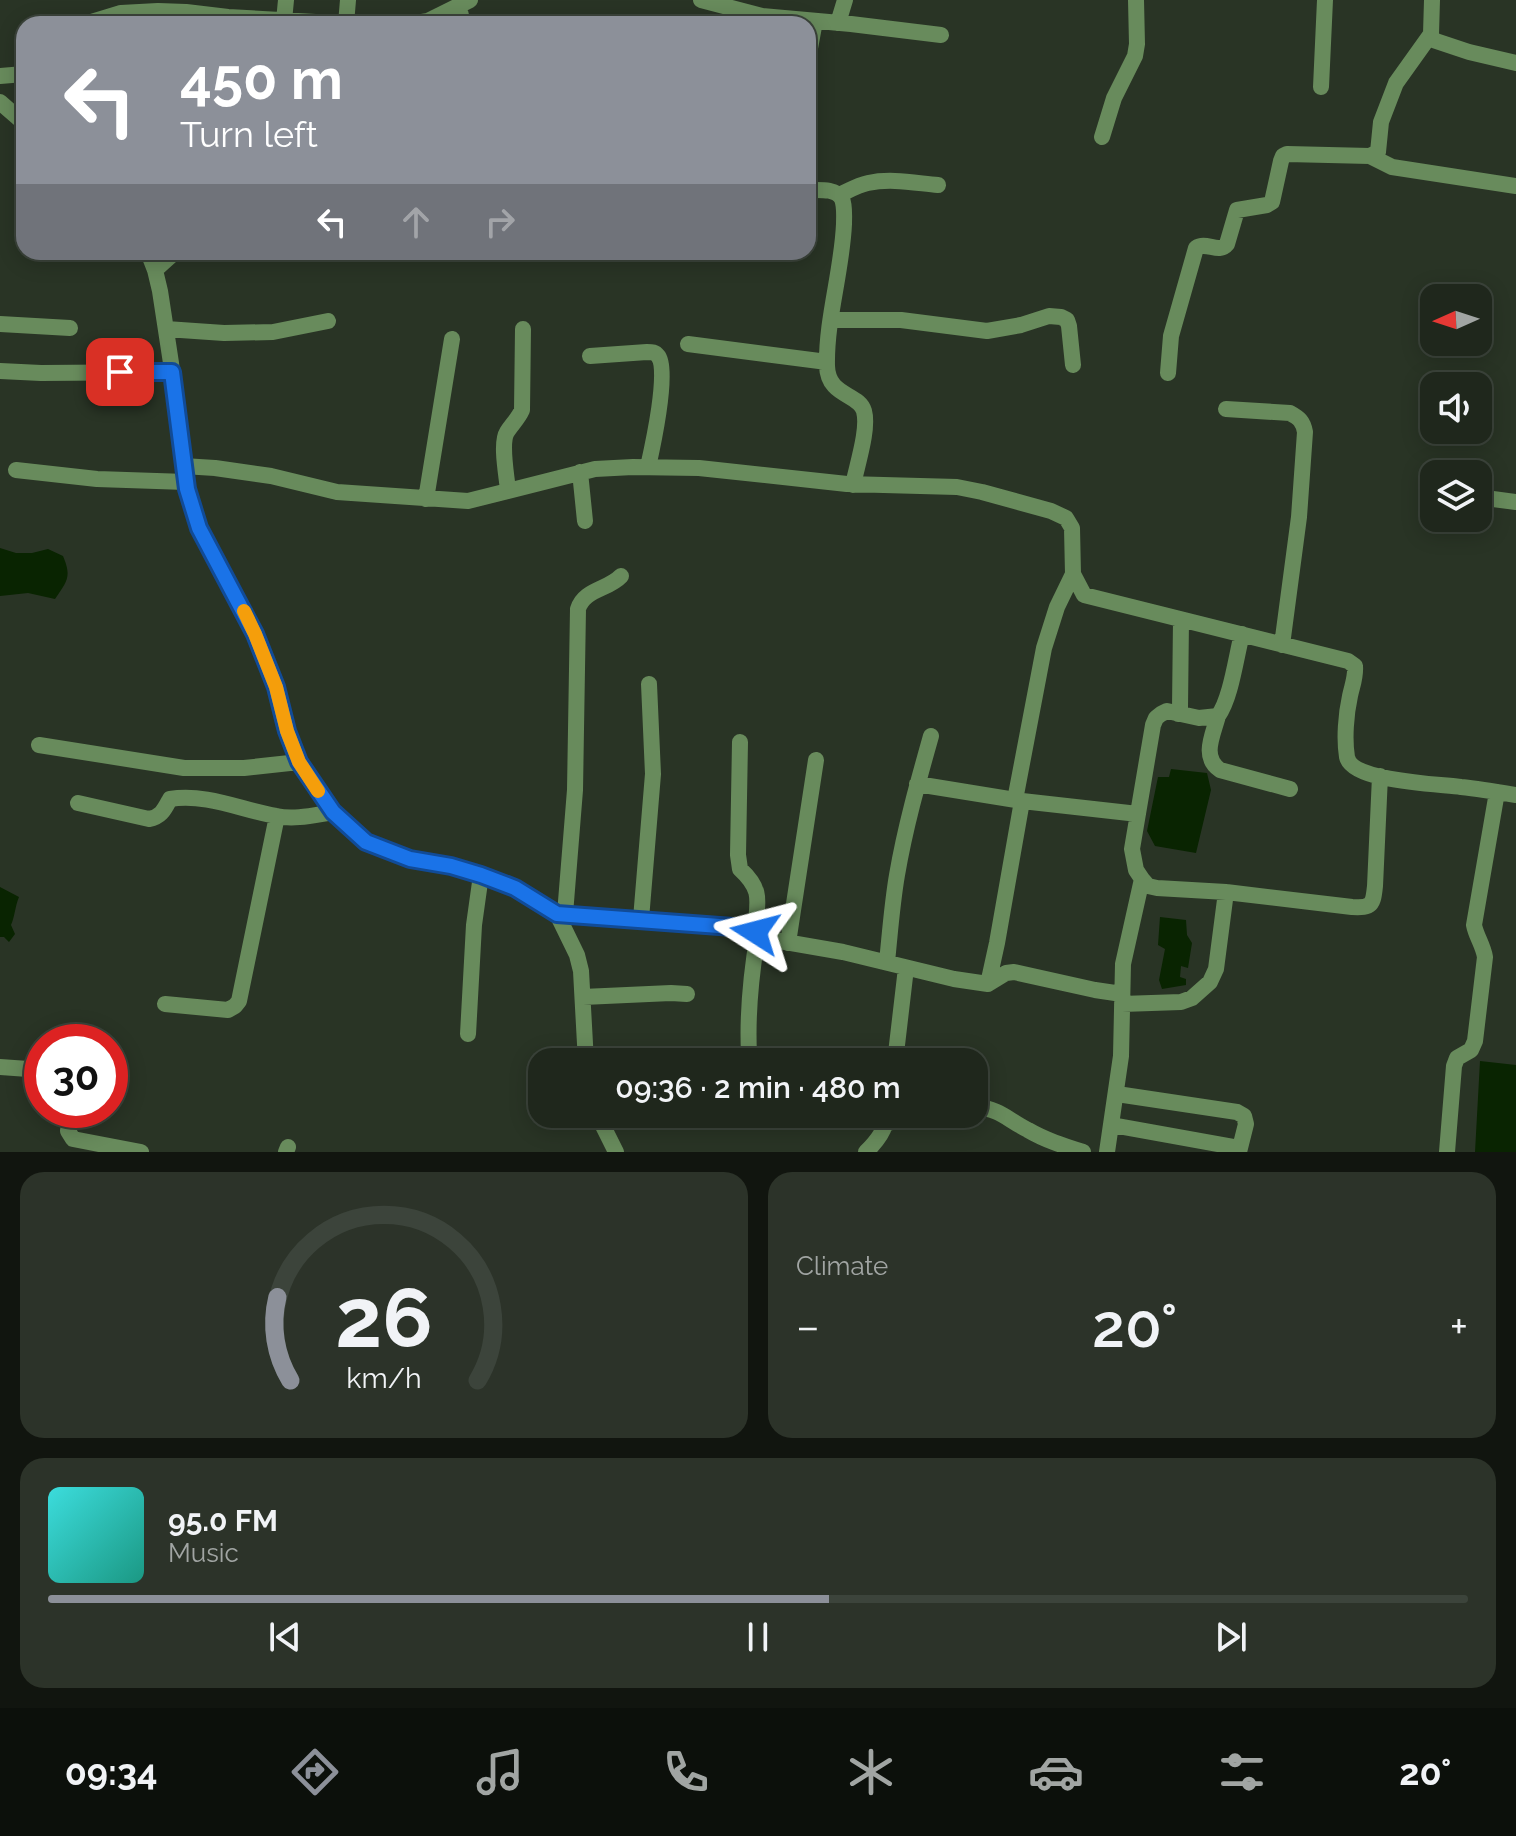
<!DOCTYPE html>
<meta charset="utf-8">
<style>
:root{--surface:#1f271c;--page:#2c3329;--text:#f1f3f6;--muted:#a1a5a3;--line:#3c443b;--accent:#8c9099}
body{margin:0;font-family:Raleway,sans-serif;background:var(--page);color:var(--text);height:100vh;display:flex;flex-direction:column;font-size:30px;white-space:nowrap}
*{box-sizing:border-box;margin:0}
p{font-size:26px;color:var(--muted)}
.icon{flex:none;width:44px;height:44px;fill:none;stroke:currentColor;stroke-width:2;stroke-linecap:round;stroke-linejoin:round}
.map{position:relative;height:1152px;overflow:hidden}
.drawer{display:flex;flex-direction:column;gap:20px;padding:20px;background:#11150f;flex:1}
.drawer>*{flex:none}
.top-card{position:absolute;left:16px;top:16px;width:800px;height:244px;border-radius:24px;box-shadow:0 4px 20px #0003,0 0 0 2px var(--line);background:#8c9099;color:#fff;overflow:hidden}
.needle{width:52px;rotate:267deg}
.buttons{position:absolute;left:1420px;top:284px;display:grid;gap:16px}
.buttons a{display:grid;place-items:center;width:72px;height:72px;border-radius:16px;background:var(--surface);box-shadow:0 4px 20px #0003,0 0 0 2px var(--line);font-size:40px}
.speed{position:absolute;left:24px;top:1024px;display:flex;gap:16px;font-size:40px;font-weight:700;text-align:center}
.speed>*{display:grid;place-content:center;width:104px;height:104px;border-radius:50%;background:var(--surface);box-shadow:0 4px 20px #0003,0 0 0 2px var(--line);line-height:1}
.speed .limit{border:12px solid #d22;background:#fff;color:#111}
.pin{position:absolute;display:grid;place-items:center;width:68px;height:68px;color:#fff;margin:-34px;border-radius:16px;box-shadow:0 4px 12px #0006}
.me{position:absolute;width:88px;margin:-44px;rotate:279deg;stroke-linejoin:round;filter:drop-shadow(0 0 6px #0008)}
.turn{display:flex;align-items:center;gap:28px;height:168px;padding:0 32px;font-size:36px}
.turn .icon{width:104px;height:104px;stroke-width:2.5}
.turn b{display:block;font-size:56px;line-height:68px}
.lanes{display:flex;align-items:center;height:76px;padding:0 32px;background:#0003;justify-content:center;gap:40px;direction:ltr}
.lanes .off{opacity:.35}
.big{font-size:60px;font-weight:600;line-height:1.1}
.drawer .widget{flex:1;display:flex;flex-direction:column;justify-content:center;gap:12px;min-width:0;padding:0 28px;border-radius:24px;background:var(--page)}
.drawer .dial{align-items:center;gap:0}
.dial svg{height:208px;overflow:visible;fill:none;stroke:var(--line);stroke-width:7;stroke-linecap:round;text-anchor:middle}
.dial text{fill:var(--text);stroke:none}
.song{display:flex;align-items:center;gap:24px}
.cover{width:96px;height:96px;border-radius:12px;background:linear-gradient(135deg,hsl(180 70% 55%),hsl(170 70% 35%))}
.played{height:8px;border-radius:4px;background:linear-gradient(90deg,var(--accent) 55%,var(--line) 55%)}
.keys{display:flex;justify-content:space-around;direction:ltr}
.heat{display:flex;justify-content:space-between;align-items:center;font-size:44px;direction:ltr}
.drawer .tiles{flex:1;display:grid;gap:20px;grid-template-columns:1fr 1fr}
.widget:last-child{grid-column:span 2}
.trip{position:absolute;left:528px;top:1048px;width:460px;height:80px;border-radius:24px;background:var(--surface);box-shadow:0 4px 20px #0003,0 0 0 2px var(--line);font-weight:600;line-height:80px;text-align:center}
.tabs{display:flex;height:128px;justify-content:space-around;align-items:center;background:#0c100b;color:var(--muted)}
.tabs .icon{width:56px;height:56px}
.tabs .current{color:var(--accent)}
.tabs b{font-size:36px;color:var(--text)}
.map>svg:first-child{display:block}
.water{fill:#092401}
.lines{fill:none;stroke-linecap:round;stroke-linejoin:round}
.minor{stroke:#688b5c;stroke-width:16}
.route-casing{stroke:#114b97;stroke-width:20}
.route{stroke:#1a73e8;stroke-width:14}
.slow{stroke:#f59e0b;stroke-width:14}
</style>
<div class="map">
<svg width="1516" height="1152" viewBox="0 0 1516 1152">
<rect width="100%" height="100%" fill="#293425"/>
<path class="water" d="M 0,548 L 16,553 L 32,553 L 48,549 L 63,556 C 72,577 67,581 55,599 L 28,593 L 0,596 Z
M 1171,769 L 1207,773 L 1211,790 L 1196,853 L 1155,846 L 1147,831 L 1158,777 L 1169,777 Z
M 0,887 L 19,897 C 15,906 15,916 11,925 L 15,934 L 9,942 L 4,937 L 0,937 Z
M 1160,917 L 1186,920 L 1187,935 L 1192,943 L 1188,968 L 1181,966 L 1180,977 L 1186,979 L 1186,985 L 1162,989 L 1159,980 L 1165,949 L 1158,945 Z
M 1480,1061 L 1516,1065 L 1516,1152 L 1475,1152 Z"/>
<g class="lines">
<path class="minor" d="M 701,0 L 762,16 L 851,24 L 941,35
M 1432,0 L 1431,34 L 1433,40 L 1469,52 L 1516,63
M 459,7 L 463,24
M 284,21 L 286,0
M 838,23 L 845,0
M 85,24 L 121,13 L 158,11 L 186,12 L 228,17 L 351,24
M 346,24 L 348,0
M 410,24 L 428,21 L 470,0
M 808,59 L 815,21
M 0,76 L 24,74
M 1321,87 L 1325,0
M 0,102 L 24,123
M 1102,137 L 1114,98 L 1135,56 L 1137,44 L 1136,0
M 1370,156 L 1392,167 L 1516,186
M 808,190 C 819,190 836,188 842,199 C 845,206 844,216 844,224 C 842,271 826,319 827,366 C 828,397 859,393 864,411 C 869,429 857,465 853,485
M 839,195 C 848,191 858,185 868,183 C 891,178 915,183 938,185
M 148,252 L 155,270 L 160,291 L 171,363 L 183,466 L 193,508 L 199,528 L 255,634 L 276,687 L 287,731 L 299,762 L 333,812 L 366,842 L 410,859 L 451,866 L 481,875 L 515,888 L 557,914 L 577,955 L 581,971 L 586,1062
M 155,270 L 175,252
M 832,320 L 901,320 L 987,331 L 1021,325 L 1049,316 L 1061,317 L 1067,320 L 1069,326 L 1073,365
M 0,324 L 70,328
M 166,329 L 224,333 L 273,332 L 328,321
M 688,344 L 827,362
M 590,356 L 647,352 C 652,352 655,352 658,356 C 670,369 652,449 648,467
M 0,371 L 41,373 L 172,372
M 1168,373 L 1171,336 L 1196,248 C 1206,241 1219,254 1227,244 L 1237,210 L 1267,205 L 1272,202 L 1281,161 L 1283,156 L 1287,154 L 1370,156 L 1378,152 L 1381,122 L 1396,83 L 1431,34
M 1226,409 L 1290,413 C 1299,418 1303,421 1305,432 L 1299,517 L 1282,645
M 183,466 L 215,468 L 271,476 L 337,492 L 468,501 L 595,469 L 633,467 L 699,468 L 847,484 L 957,487 L 982,492 L 1051,511 L 1066,518 L 1072,528 L 1073,574 L 1084,595 L 1348,661 L 1355,666 C 1356,677 1352,686 1350,696 C 1346,714 1344,739 1347,757 C 1352,782 1440,784 1461,787 C 1480,789 1498,792 1516,795
M 16,470 L 97,479 L 186,482
M 580,472 L 585,521
M 508,491 C 507,477 500,443 507,432 C 512,424 518,419 522,410 L 523,329
M 1433,491 L 1434,491
M 1478,497 L 1516,502
M 426,499 L 452,339
M 1242,634 C 1236,657 1231,698 1218,716 L 1199,718 L 1167,711 L 1161,714 L 1156,718 L 1153,725 L 1132,849 L 1136,870 L 1142,879 L 1148,886 L 1157,888 L 1226,892 L 1352,907 C 1372,908 1373,905 1375,886 L 1380,776
M 1178,714 L 1180,708 L 1181,620
M 1218,716 C 1213,735 1201,757 1220,770 L 1290,789
M 740,742 L 738,855 L 740,869 C 764,891 757,902 755,932
M 39,745 L 184,768 L 244,768 L 299,762
M 917,784 L 1022,801 L 1138,814
M 1015,800 L 1044,648 L 1057,607 L 1073,574
M 78,803 L 149,819 C 161,817 164,810 170,799 C 206,793 242,810 276,816 C 295,820 314,815 333,812
M 557,914 L 616,917 L 747,929 L 768,939 L 843,952 L 954,979 L 988,984 L 1006,973 L 1014,972 L 1095,990 L 1122,994
M 565,914 L 575,790 L 578,609 C 584,589 608,590 621,576
M 641,919 L 653,774 L 649,684
M 788,943 L 816,760
M 887,962 C 890,933 892,904 897,875 C 905,828 918,782 931,736
M 988,984 L 997,943 L 1022,801
M 583,997 L 671,993 L 687,994
M 165,1004 L 228,1010 L 235,1006 L 239,1001 L 277,816
M 1122,1004 L 1181,1002 L 1192,998 L 1210,982 L 1216,969 L 1226,892
M 468,1034 L 474,925 L 481,875
M 749,1054 C 747,1013 751,974 758,933
M 895,1062 L 906,968
M 0,1067 L 42,1070
M 1117,1094 L 1237,1112 L 1244,1116 L 1246,1124 L 1239,1152
M 974,1106 C 1002,1110 1005,1118 1028,1130 C 1045,1140 1064,1146 1083,1152
M 71,1110 L 68,1131 L 73,1139 L 141,1152
M 597,1114 L 616,1152
M 598,1118 L 680,1114
M 886,1124 L 912,1114
M 1112,1125 L 1240,1148
M 286,1152 L 288,1147
M 866,1152 C 877,1141 886,1130 887,1114
M 1107,1152 L 1121,1056 L 1123,964 L 1142,879
M 1447,1152 L 1454,1066 L 1457,1058 L 1471,1050 L 1475,1041 L 1485,957 C 1483,945 1476,936 1474,925 L 1497,792"/>
</g>
<g class="lines">
<g class="route-casing">
<path id="route" d="M 120,372 L 172,372 L 187,489 L 199,528 L 255,634 L 276,687 L 287,731 L 299,762 L 333,812 L 366,842 L 410,859 L 451,866 L 481,875 L 515,888 L 557,914 L 733,927 L 755,932"/>
</g>
<use href="#route" class="route"/>
<path class="slow" d="M 244,611 L 255,634 L 276,687 L 287,731 L 299,762 L 318,791"/>
</g>
</svg>
<div class="buttons">
<a><svg class="needle" viewBox="-14 -14 28 28"><path d="M0-13l5 13h-10z" fill="#e53935"/><path d="M0 13l5-13h-10z" fill="#a1a5a3"/></svg></a>
<a><svg class="icon" aria-label="sound" viewBox="0 0 24 24"><path d="M4 9h4l5-4v14l-5-4H4zM17 9q2 3 0 6"/></svg></a>
<a><svg class="icon" aria-label="layers" viewBox="0 0 24 24"><path d="M12 4l9 5-9 5-9-5zM3 14l9 5 9-5"/></svg></a>
</div>
<div class="speed"><div class="limit">30</div></div>
<div class="pin" style="left:120px;top:372px;background:#d93025"><svg class="icon" aria-label="arrive" viewBox="0 0 24 24"><path d="M6 21V4h12l-3 4 3 4H6"/></svg></div>
<svg class="me" style="left:755px;top:932px" viewBox="-20 -20 40 40"><path d="M0-17L14 15 0 8-14 15z" fill="#1a73e8" stroke="#fff" stroke-width="4"/></svg>
<div class="trip">09:36 · 2 min · 480 m</div>
<div class="top-card">
<div class="turn"><svg class="icon" aria-label="left" viewBox="0 0 24 24"><path d="M17 20v-9H6M10 6l-5 5 5 5"/></svg><div><b>450 m</b>Turn left</div></div>
<div class="lanes"><svg class="icon" aria-label="left" viewBox="0 0 24 24"><path d="M17 20v-9H6M10 6l-5 5 5 5"/></svg><svg class="icon off" aria-label="ahead" viewBox="0 0 24 24"><path d="M12 20V5M6 11l6-6 6 6"/></svg><svg class="icon off" aria-label="right" viewBox="0 0 24 24"><path d="M7 20v-9h11M14 6l5 5-5 5"/></svg></div>
</div>
</div>
<section class="drawer">
<div class="tiles">
<div class="widget dial"><svg viewBox="0 0 100 80">
<path d="M14 69A42 42 0 1 1 86 69"/>
<path d="M14 69A42 42 0 0 1 9 37" stroke="#8c9099"/>
<text x="50" y="56" font-size="32" font-weight="700">26</text>
<text x="50" y="72" font-size="11">km/h</text>
</svg></div>
<div class="widget"><p>Climate</p>
<div class="heat"><a>−</a><b class="big">20°</b><a>+</a></div>
</div>
<div class="widget">
<div class="song"><i class="cover"></i><div><b>95.0 FM</b><p>Music</p></div></div>
<div class="played"></div>
<div class="keys"><svg class="icon" aria-label="previous" viewBox="0 0 24 24"><path d="M18 5L8 12l10 7zM5 5v14"/></svg><svg class="icon" aria-label="pause" viewBox="0 0 24 24"><path d="M8 5v14M16 5v14"/></svg><svg class="icon" aria-label="next" viewBox="0 0 24 24"><path d="M6 5l10 7-10 7zM19 5v14"/></svg></div>
</div>
</div>
</section>
<nav class="tabs">
<b>09:34</b>
<svg class="icon current" aria-label="directions" viewBox="0 0 24 24"><path d="M12 3l9 9-9 9-9-9zM9 14v-3h6M13 9l2 2-2 2"/></svg>
<svg class="icon" aria-label="music" viewBox="0 0 24 24"><path d="M9 18V5l10-2v13"/><circle cx="6" cy="18" r="3"/><circle cx="16" cy="16" r="3"/></svg>
<svg class="icon" aria-label="phone" viewBox="0 0 24 24"><path d="M5 4h4l2 5-3 2q2 4 5 5l2-3 5 2v4C11 20 4 13 5 4z"/></svg>
<svg class="icon" aria-label="climate" viewBox="0 0 24 24"><path d="M12 3v18M4 7l16 10M4 17L20 7"/></svg>
<svg class="icon" aria-label="car" viewBox="0 0 24 24"><path d="M5 17H2v-5l4-1 3-4h7l3 4 3 1v5h-3M9 17h6M6 11h13"/><circle cx="7" cy="17" r="2"/><circle cx="17" cy="17" r="2"/></svg>
<svg class="icon" aria-label="filters" viewBox="0 0 24 24"><path d="M4 7h16M4 17h16"/><circle cx="9" cy="7" r="2"/><circle cx="15" cy="17" r="2"/></svg>
<b>20°</b>
</nav>
